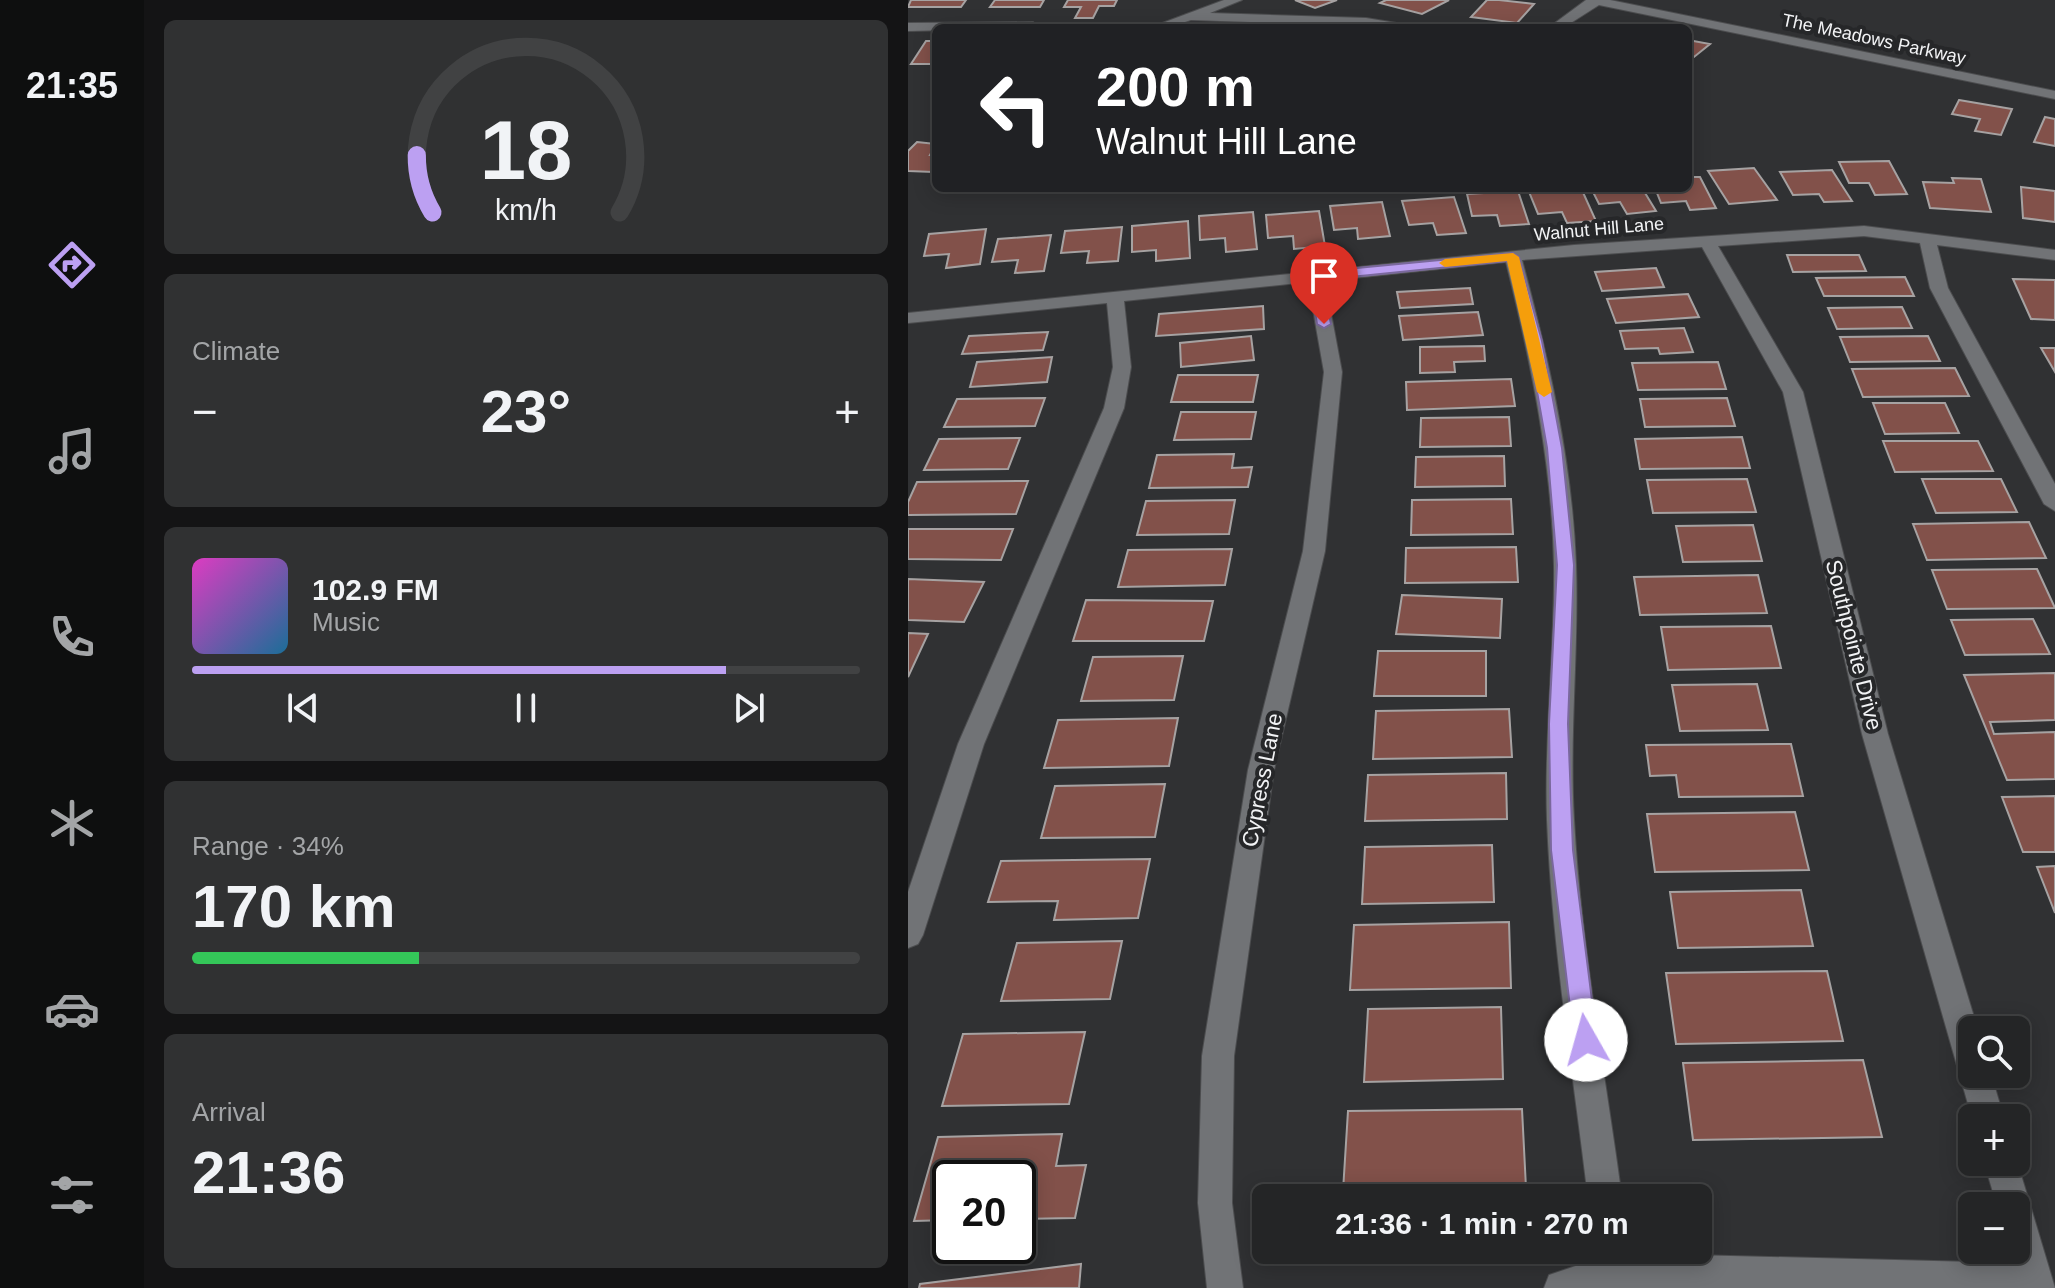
<!DOCTYPE html>
<meta charset="utf-8">
<style>
:root{--surface:#242526;--page:#303132;--text:#f1f3f6;--muted:#a3a5a7;--line:#414243;--accent:#bca0f2}
body{margin:0;font-family:Arial,sans-serif;background:var(--page);color:var(--text);height:100vh;display:flex;flex-direction:column;font-size:30px;white-space:nowrap}
*{box-sizing:border-box;margin:0}
p{font-size:26px;color:var(--muted)}
.icon{flex:none;width:44px;height:44px;fill:none;stroke:currentColor;stroke-width:2;stroke-linecap:round;stroke-linejoin:round}
.map{position:relative;flex:1;overflow:hidden}
.side{display:flex;flex-direction:column;gap:20px;padding:20px;background:#141415;width:764px}
.side>*{flex:none}
.banner{position:absolute;left:24px;top:24px;width:760px;height:168px;border-radius:12px;box-shadow:0 4px 20px #0003,0 0 0 2px var(--line);background:#202124;color:#fff;overflow:hidden}
.tools{position:absolute;left:1050px;top:1016px;display:grid;gap:16px}
.tools a{display:grid;place-items:center;width:72px;height:72px;border-radius:12px;background:var(--surface);box-shadow:0 4px 20px #0003,0 0 0 2px var(--line);font-size:40px}
.speed{position:absolute;left:24px;top:1160px;display:flex;gap:16px;font-size:40px;font-weight:700;text-align:center}
.speed>*{display:grid;place-content:center;width:104px;height:104px;border-radius:50%;background:var(--surface);box-shadow:0 4px 20px #0003,0 0 0 2px var(--line);line-height:1}
.speed .limit{border:4px solid #111;border-radius:12px;background:#fff;color:#111}
.pin{position:absolute;display:grid;place-items:center;width:68px;height:68px;color:#fff;margin:-82px -34px;border-radius:50% 50% 50% 0;rotate:-45deg;box-shadow:0 0 8px #0007}
.pin .icon{rotate:45deg}
.me{position:absolute;width:88px;margin:-44px;rotate:353deg;stroke-linejoin:round;filter:drop-shadow(0 0 6px #0008)}
.turn{display:flex;align-items:center;gap:28px;height:168px;padding:0 32px;font-size:36px}
.turn .icon{width:104px;height:104px;stroke-width:2.5}
.turn b{display:block;font-size:56px;line-height:68px}
.big{font-size:60px;font-weight:800;line-height:1.1}
.side .tile{flex:1;display:flex;flex-direction:column;justify-content:center;gap:12px;min-width:0;padding:0 28px;border-radius:12px;background:var(--page)}
.side .dial{align-items:center;gap:0}
.dial svg{height:208px;overflow:visible;fill:none;stroke:var(--line);stroke-width:7;stroke-linecap:round;text-anchor:middle}
.dial text{fill:var(--text);stroke:none}
.song{display:flex;align-items:center;gap:24px}
.cover{width:96px;height:96px;border-radius:12px;background:linear-gradient(135deg,hsl(310 70% 55%),hsl(200 70% 35%))}
.played{height:8px;border-radius:4px;background:linear-gradient(90deg,var(--accent) 80%,var(--line) 80%)}
.keys{display:flex;justify-content:space-around;direction:ltr}
.heat{display:flex;justify-content:space-between;align-items:center;font-size:44px;direction:ltr}
.charge{height:12px;border-radius:6px;background:linear-gradient(90deg,#34c759 34%,var(--line) 0)}
.trip{position:absolute;left:344px;top:1184px;width:460px;height:80px;border-radius:12px;background:var(--surface);box-shadow:0 4px 20px #0003,0 0 0 2px var(--line);font-weight:800;line-height:80px;text-align:center}
main{display:flex;flex:1;min-height:0}
.menu{display:flex;flex-direction:column;width:144px;justify-content:space-around;align-items:center;background:#0e0f0f;color:var(--muted)}
.menu .icon{width:56px;height:56px}
.menu .on{color:var(--accent)}
.menu b{font-size:36px;color:var(--text)}
.map>svg:first-child{display:block}
.building{fill:#82514a;stroke:#a6a2a2;stroke-width:2}
.lines{fill:none;stroke-linecap:round;stroke-linejoin:round}
.minor-casing{stroke:#4c4d4f;stroke-width:2}
.minor{fill:#717376;fill-rule:evenodd}
.route{fill:#bca0f2;stroke:#7a689d;stroke-width:2}
.slow{fill:#f59e0b}
.labels{text-anchor:middle;dominant-baseline:central;stroke-width:8;stroke-linejoin:round;paint-order:stroke}
.far-street-label{font-size:18px;fill:#f2f3f5;stroke:#262729}
.street-label{font-size:22px;fill:#f2f3f5;stroke:#262729}
</style>
<main>
<nav class="menu">
<b>21:35</b>
<svg class="icon on" aria-label="directions" viewBox="0 0 24 24"><path d="M12 3l9 9-9 9-9-9zM9 14v-3h6M13 9l2 2-2 2"/></svg>
<svg class="icon" aria-label="music" viewBox="0 0 24 24"><path d="M9 18V5l10-2v13"/><circle cx="6" cy="18" r="3"/><circle cx="16" cy="16" r="3"/></svg>
<svg class="icon" aria-label="phone" viewBox="0 0 24 24"><path d="M5 4h4l2 5-3 2q2 4 5 5l2-3 5 2v4C11 20 4 13 5 4z"/></svg>
<svg class="icon" aria-label="climate" viewBox="0 0 24 24"><path d="M12 3v18M4 7l16 10M4 17L20 7"/></svg>
<svg class="icon" aria-label="car" viewBox="0 0 24 24"><path d="M5 17H2v-5l4-1 3-4h7l3 4 3 1v5h-3M9 17h6M6 11h13"/><circle cx="7" cy="17" r="2"/><circle cx="17" cy="17" r="2"/></svg>
<svg class="icon" aria-label="filters" viewBox="0 0 24 24"><path d="M4 7h16M4 17h16"/><circle cx="9" cy="7" r="2"/><circle cx="15" cy="17" r="2"/></svg>
</nav>
<section class="side">
<div class="tile dial"><svg viewBox="0 0 100 80">
<path d="M14 69A42 42 0 1 1 86 69"/>
<path d="M14 69A42 42 0 0 1 8 47" stroke="#bca0f2"/>
<text x="50" y="56" font-size="32" font-weight="700">18</text>
<text x="50" y="72" font-size="11">km/h</text>
</svg></div>
<div class="tile"><p>Climate</p>
<div class="heat"><a>−</a><b class="big">23°</b><a>+</a></div>
</div>
<div class="tile">
<div class="song"><i class="cover"></i><div><b>102.9 FM</b><p>Music</p></div></div>
<div class="played"></div>
<div class="keys"><svg class="icon" aria-label="previous" viewBox="0 0 24 24"><path d="M18 5L8 12l10 7zM5 5v14"/></svg><svg class="icon" aria-label="pause" viewBox="0 0 24 24"><path d="M8 5v14M16 5v14"/></svg><svg class="icon" aria-label="next" viewBox="0 0 24 24"><path d="M6 5l10 7-10 7zM19 5v14"/></svg></div>
</div>
<div class="tile"><p>Range · 34%</p><b class="big">170 km</b><div class="charge"></div></div>
<div class="tile"><p>Arrival</p><b class="big">21:36</b></div>
</section>
<div class="map">
<svg width="1147" height="1288" viewBox="0 0 1147 1288">
<rect width="100%" height="100%" fill="#303133"/>
<path class="building" d="M 3,0 L 58,0 L 53,7 L 0,7 Z
M 87,0 L 136,0 L 132,7 L 82,7 Z
M 160,0 L 209,0 L 206,6 L 191,6 L 185,18 L 167,18 L 173,7 L 156,7 Z
M 387,0 L 429,0 L 407,8 Z
M 478,0 L 541,0 L 514,14 L 472,3 Z
M 579,0 L 591,0 L 626,4 L 609,23 L 563,17 Z
M 780,40 L 802,44 L 786,57 L 780,55 Z
M 18,41 L 28,41 L 28,64 L 3,64 Z
M 1051,100 L 1104,109 L 1093,135 L 1067,131 L 1072,119 L 1044,114 Z
M 1137,117 L 1147,119 L 1147,146 L 1126,142 Z
M 9,142 L 28,144 L 22,155 L 28,155 L 25,172 L 0,171 L 0,151 Z
M 981,161 L 999,194 L 967,195 L 961,183 L 941,183 L 931,162 Z
M 846,168 L 869,200 L 821,204 L 800,171 Z
M 924,170 L 944,201 L 916,202 L 911,194 L 885,195 L 872,172 Z
M 780,177 L 792,177 L 808,208 L 782,210 L 778,201 L 753,203 L 747,188 L 780,188 Z
M 1044,178 L 1073,179 L 1083,212 L 1022,208 L 1015,182 L 1046,183 Z
M 1113,187 L 1147,191 L 1147,222 L 1115,218 Z
M 673,188 L 688,221 L 659,223 L 654,212 L 630,214 L 621,192 Z
M 683,188 L 734,188 L 748,211 L 719,214 L 712,202 L 691,204 Z
M 610,191 L 621,224 L 592,226 L 589,215 L 564,216 L 559,194 Z
M 546,197 L 558,233 L 529,235 L 525,223 L 501,225 L 494,201 Z
M 474,202 L 482,236 L 450,239 L 449,228 L 426,230 L 422,206 Z
M 411,211 L 417,246 L 386,249 L 385,236 L 360,238 L 358,215 Z
M 345,212 L 349,249 L 318,252 L 317,238 L 292,240 L 291,216 Z
M 280,221 L 282,258 L 248,261 L 248,250 L 224,252 L 224,226 Z
M 214,227 L 210,261 L 179,263 L 181,251 L 153,253 L 157,231 Z
M 78,229 L 72,264 L 38,268 L 41,254 L 16,256 L 21,234 Z
M 143,235 L 136,271 L 107,273 L 110,260 L 84,262 L 90,239 Z
M 879,255 L 951,255 L 958,271 L 885,272 Z
M 748,268 L 756,287 L 694,291 L 687,272 Z
M 997,277 L 1006,296 L 916,296 L 908,278 Z
M 1105,279 L 1147,280 L 1147,320 L 1123,319 Z
M 562,288 L 565,304 L 492,308 L 489,292 Z
M 780,294 L 791,317 L 708,323 L 699,299 Z
M 355,306 L 356,329 L 248,336 L 251,314 Z
M 994,307 L 1004,328 L 929,329 L 920,308 Z
M 570,312 L 575,335 L 495,340 L 491,316 Z
M 776,328 L 785,352 L 752,354 L 750,348 L 717,349 L 712,331 Z
M 140,332 L 135,350 L 54,354 L 61,336 Z
M 343,336 L 346,360 L 273,367 L 272,343 Z
M 1020,336 L 1032,361 L 942,362 L 932,337 Z
M 576,346 L 577,361 L 546,362 L 547,372 L 512,373 L 512,347 Z
M 1133,348 L 1147,348 L 1147,372 Z
M 144,357 L 139,382 L 62,387 L 69,362 Z
M 810,362 L 818,389 L 730,390 L 724,363 Z
M 1047,368 L 1061,396 L 955,397 L 944,369 Z
M 270,375 L 350,375 L 345,402 L 263,402 Z
M 603,379 L 607,406 L 499,410 L 498,382 Z
M 137,398 L 127,426 L 36,427 L 49,399 Z
M 819,398 L 827,426 L 737,427 L 732,399 Z
M 965,403 L 1037,403 L 1051,433 L 977,434 Z
M 273,412 L 348,412 L 343,439 L 266,440 Z
M 601,417 L 603,446 L 512,447 L 513,418 Z
M 834,437 L 842,468 L 732,469 L 727,439 Z
M 112,438 L 100,469 L 16,470 L 31,439 Z
M 975,441 L 1070,441 L 1085,471 L 987,472 Z
M 326,454 L 324,468 L 344,467 L 340,487 L 241,488 L 249,455 Z
M 596,456 L 597,486 L 507,487 L 508,457 Z
M 839,479 L 848,512 L 745,513 L 739,480 Z
M 1014,479 L 1093,479 L 1109,512 L 1028,513 Z
M 120,481 L 108,514 L 0,515 L 0,502 L 9,482 Z
M 603,499 L 605,534 L 503,535 L 504,500 Z
M 327,500 L 321,534 L 229,535 L 238,501 Z
M 1121,522 L 1138,558 L 1019,560 L 1005,524 Z
M 845,525 L 854,561 L 775,562 L 768,526 Z
M 0,529 L 105,529 L 93,560 L 0,559 Z
M 608,547 L 610,582 L 497,583 L 498,548 Z
M 324,549 L 317,585 L 210,587 L 220,550 Z
M 1129,569 L 1147,608 L 1039,609 L 1024,570 Z
M 850,575 L 859,613 L 732,615 L 726,577 Z
M 0,579 L 76,582 L 56,622 L 0,620 Z
M 494,595 L 594,599 L 592,638 L 488,634 Z
M 178,600 L 305,601 L 296,641 L 165,641 Z
M 1125,619 L 1142,654 L 1057,655 L 1043,620 Z
M 863,626 L 873,668 L 760,670 L 753,627 Z
M 0,633 L 20,634 L 0,677 Z
M 470,651 L 578,651 L 578,696 L 466,696 Z
M 275,656 L 266,700 L 173,701 L 185,657 Z
M 1147,673 L 1147,720 L 1082,722 L 1086,734 L 1147,732 L 1147,779 L 1099,780 L 1056,675 Z
M 849,684 L 860,730 L 772,731 L 764,685 Z
M 601,709 L 604,757 L 465,759 L 468,711 Z
M 270,718 L 261,766 L 136,768 L 150,720 Z
M 883,744 L 895,796 L 771,797 L 768,775 L 742,776 L 738,745 Z
M 598,773 L 599,819 L 457,821 L 460,775 Z
M 257,784 L 247,837 L 133,838 L 147,786 Z
M 1147,796 L 1147,852 L 1115,852 L 1094,797 Z
M 887,812 L 901,870 L 747,872 L 739,814 Z
M 584,845 L 586,902 L 454,904 L 457,847 Z
M 242,859 L 230,918 L 146,920 L 150,901 L 80,902 L 93,861 Z
M 1147,866 L 1147,913 L 1129,867 Z
M 893,890 L 905,946 L 770,948 L 762,892 Z
M 601,922 L 603,988 L 442,990 L 446,925 Z
M 214,941 L 202,999 L 93,1001 L 109,943 Z
M 919,971 L 935,1041 L 768,1044 L 758,973 Z
M 593,1007 L 595,1079 L 456,1082 L 460,1009 Z
M 177,1032 L 161,1104 L 34,1106 L 55,1034 Z
M 955,1060 L 974,1137 L 785,1140 L 775,1063 Z
M 614,1109 L 618,1188 L 435,1191 L 440,1111 Z
M 154,1134 L 148,1166 L 178,1165 L 167,1218 L 110,1219 L 110,1178 L 42,1178 L 42,1220 L 6,1221 L 30,1137 Z
M 173,1264 L 171,1288 L 11,1288 L 12,1284 Z"/>
<g class="lines">
<g class="minor-casing">
<path id="minor" d="M 316,0 L 334,0 L 302,13 L 458,18 L 519,28 L 283,20 L 259,28 L 241,28 Z
M 678,0 L 702,0 L 1147,91 L 1147,99 L 691,5 L 655,28 L 640,28 Z
M 125,22 L 130,28 L 0,31 L 0,23 Z
M 956,226 L 1147,250 L 1147,260 L 1029,245 L 1040,288 L 1147,484 L 1147,511 L 1136,504 L 1022,288 L 1012,243 L 956,236 L 810,246 L 895,392 L 980,734 L 1070,1030 L 1064,1030 L 1064,1074 L 1083,1074 L 1096,1118 L 1064,1118 L 954,734 L 875,392 L 794,247 L 614,260 C 641,360 664,461 668,564 C 671,649 661,734 666,819 C 673,946 697,1072 714,1198 L 680,1198 C 665,1072 644,946 639,820 C 636,735 647,650 646,566 C 644,463 623,362 598,262 L 417,281 L 434,372 L 417,551 L 366,770 L 326,1056 L 324,1203 L 335,1288 L 299,1288 L 290,1203 L 294,1056 L 340,770 L 395,551 L 416,372 L 400,282 L 216,301 L 223,367 L 216,408 L 76,744 L 15,935 L 10,944 L 0,948 L 0,892 L 50,744 L 196,408 L 205,367 L 199,303 L 0,323 L 0,313 L 666,245 Z
M 1108,1158 L 1147,1288 L 636,1288 L 641,1275 L 706,1253 L 1105,1263 L 1101,1250 L 1108,1250 L 1108,1206 L 1089,1206 L 1076,1162 L 1108,1162 Z"/>
</g>
<use href="#minor" class="minor"/>
</g>
<path class="route" d="M 605,253 L 611,257 L 634,341 L 654,448 L 666,565 L 660,724 L 665,850 L 689,1040 L 686,1048 L 678,1051 L 669,1048 L 666,1040 L 643,850 L 641,724 L 649,565 L 639,448 L 620,341 L 600,261 L 414,280 L 423,324 L 416,328 L 409,324 L 401,276 L 407,272 Z"/>
<path class="slow" d="M 605,253 L 611,257 L 644,392 L 636,397 L 629,392 L 599,261 L 537,267 L 531,263 L 537,259 Z"/>
<g class="labels">
<g class="far-street-label">
<text transform="translate(966 39) rotate(12)">The Meadows Parkway</text>
<text transform="translate(691 229) rotate(-5)">Walnut Hill Lane</text>
</g>
<g class="street-label">
<text transform="translate(946 645) rotate(76)">Southpointe Drive</text>
<text transform="translate(354 780) rotate(-79)">Cypress Lane</text>
</g>
</g>
</svg>
<div class="tools">
<a><svg class="icon" aria-label="search" viewBox="0 0 24 24"><circle cx="10" cy="10" r="6"/><path d="M15 15l6 6"/></svg></a>
<a>+</a>
<a>−</a>
</div>
<div class="speed"><div class="limit">20</div></div>
<div class="pin" style="left:416px;top:324px;background:#d93025"><svg class="icon" aria-label="arrive" viewBox="0 0 24 24"><path d="M6 21V4h12l-3 4 3 4H6"/></svg></div>
<svg class="me" style="left:678px;top:1040px" viewBox="-20 -20 40 40"><circle r="19" fill="#fff"/><path d="M0-13L10 11 0 6-10 11z" fill="#bca0f2"/></svg>
<div class="trip">21:36 · 1 min · 270 m</div>
<div class="banner">
<div class="turn"><svg class="icon" aria-label="left" viewBox="0 0 24 24"><path d="M17 20v-9H6M10 6l-5 5 5 5"/></svg><div><b>200 m</b>Walnut Hill Lane</div></div>
</div>
</div>
</main>
